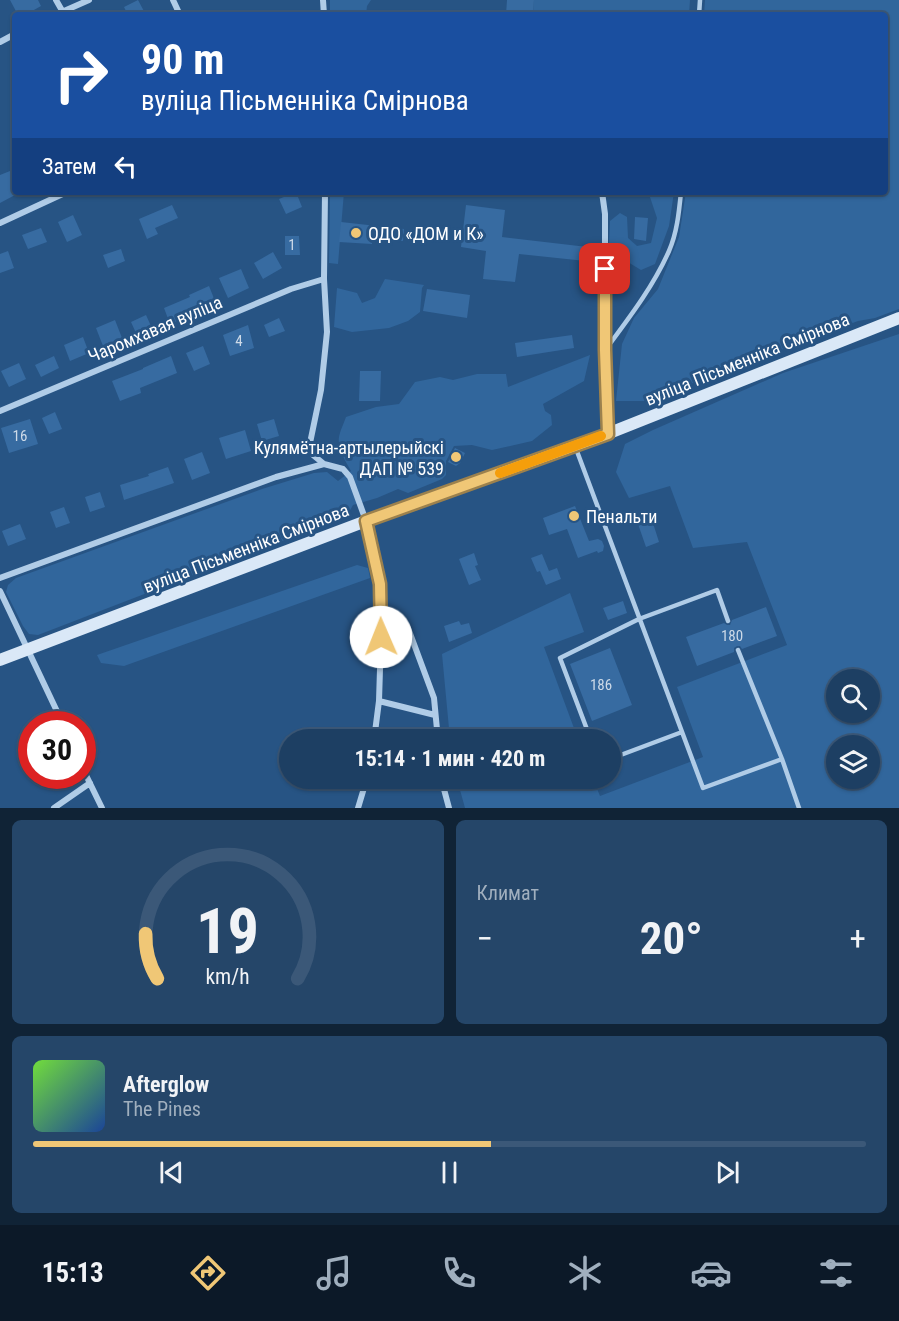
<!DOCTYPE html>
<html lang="ru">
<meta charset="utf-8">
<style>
:root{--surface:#1d3f63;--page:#254669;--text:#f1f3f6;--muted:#a0afbe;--line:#3b5878;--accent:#f0c776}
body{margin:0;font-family:"Roboto Condensed",sans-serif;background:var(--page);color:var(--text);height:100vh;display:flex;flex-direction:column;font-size:22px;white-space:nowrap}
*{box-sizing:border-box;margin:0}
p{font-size:20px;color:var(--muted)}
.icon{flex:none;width:33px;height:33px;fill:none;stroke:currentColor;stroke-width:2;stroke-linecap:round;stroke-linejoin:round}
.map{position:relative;height:808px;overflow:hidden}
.side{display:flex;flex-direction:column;gap:12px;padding:12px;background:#102336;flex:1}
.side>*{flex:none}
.hud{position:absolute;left:12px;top:12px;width:876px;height:183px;border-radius:6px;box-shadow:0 2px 4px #0004,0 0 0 2px var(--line);background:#1a4fa0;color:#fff;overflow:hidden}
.controls{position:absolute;left:826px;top:669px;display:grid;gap:12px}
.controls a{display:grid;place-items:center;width:54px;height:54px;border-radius:50%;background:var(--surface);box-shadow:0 2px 4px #0004,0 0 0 2px var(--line);font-size:30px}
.speed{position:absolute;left:18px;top:711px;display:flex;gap:12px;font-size:30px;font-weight:700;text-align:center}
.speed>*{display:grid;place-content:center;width:78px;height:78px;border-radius:50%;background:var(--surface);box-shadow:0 2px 4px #0004,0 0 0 2px var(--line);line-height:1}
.speed .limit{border:9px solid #d22;background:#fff;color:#111}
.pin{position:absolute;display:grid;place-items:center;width:51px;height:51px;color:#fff;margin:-26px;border-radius:12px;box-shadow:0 3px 9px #0006}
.me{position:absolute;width:66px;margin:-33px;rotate:359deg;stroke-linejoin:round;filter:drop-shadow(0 0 4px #0008)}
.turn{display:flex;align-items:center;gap:21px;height:126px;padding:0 30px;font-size:27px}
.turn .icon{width:78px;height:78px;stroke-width:2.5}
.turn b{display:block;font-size:42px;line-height:51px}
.then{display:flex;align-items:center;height:57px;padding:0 30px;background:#0003;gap:12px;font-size:22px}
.big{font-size:45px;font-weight:700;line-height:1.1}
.side .tile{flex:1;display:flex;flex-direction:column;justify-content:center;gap:9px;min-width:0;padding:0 21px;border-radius:9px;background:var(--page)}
.side .dial{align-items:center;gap:0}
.dial svg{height:156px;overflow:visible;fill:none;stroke:var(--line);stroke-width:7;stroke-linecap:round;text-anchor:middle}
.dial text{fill:var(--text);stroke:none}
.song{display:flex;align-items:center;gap:18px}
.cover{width:72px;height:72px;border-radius:9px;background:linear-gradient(135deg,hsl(100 70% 55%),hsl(220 70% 35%))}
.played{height:6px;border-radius:3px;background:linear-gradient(90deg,var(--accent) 55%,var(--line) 55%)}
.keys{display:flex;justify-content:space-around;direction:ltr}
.heat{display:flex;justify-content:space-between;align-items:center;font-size:33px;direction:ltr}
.side .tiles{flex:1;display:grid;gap:12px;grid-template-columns:1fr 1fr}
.tile:last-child{grid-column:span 2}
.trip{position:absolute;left:279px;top:729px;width:342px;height:60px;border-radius:30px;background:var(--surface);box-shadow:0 2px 4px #0004,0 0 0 2px var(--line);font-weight:700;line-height:60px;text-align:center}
.dock{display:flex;height:96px;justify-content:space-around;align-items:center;background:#0c1928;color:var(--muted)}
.dock .icon{width:42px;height:42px}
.dock .active{color:var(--accent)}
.dock b{font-size:27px;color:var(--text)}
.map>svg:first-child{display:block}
.green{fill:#31669c;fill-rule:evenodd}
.building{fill:#376ba1}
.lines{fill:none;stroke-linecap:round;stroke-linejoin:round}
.service{stroke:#b0cce7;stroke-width:4.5}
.minor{stroke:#b0cce7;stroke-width:6}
.secondary{stroke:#dae8f7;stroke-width:12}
.route-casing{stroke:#9c814d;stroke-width:15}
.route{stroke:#f0c776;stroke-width:10}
.slow{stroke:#f59e0b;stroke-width:10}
.poi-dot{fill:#f0c776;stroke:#275484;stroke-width:2}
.labels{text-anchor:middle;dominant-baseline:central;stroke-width:6;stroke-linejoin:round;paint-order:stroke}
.number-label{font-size:15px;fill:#cddae8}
.poi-label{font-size:18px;fill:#fff;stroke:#275484;text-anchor:start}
.street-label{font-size:18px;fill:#fff;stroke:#275484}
</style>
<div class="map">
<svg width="899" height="808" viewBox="0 0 899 808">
<rect width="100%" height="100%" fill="#275484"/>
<path class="green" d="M 330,0 L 371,0 L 367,6 L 366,15 L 330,15 Z
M 534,0 L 690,0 L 689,15 L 533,15 Z
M 705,0 L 899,0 L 899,309 L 875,318 L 858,321 L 645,401 L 616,401 L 622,344 L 634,318 L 658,289 L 679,237 L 686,192 L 885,192 L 885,15 L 704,15 Z
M 330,192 L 344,192 L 338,264 L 329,263 Z
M 651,192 L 674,192 L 669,226 L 655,264 L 641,270 L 613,253 L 609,243 L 610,221 L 620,213 L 627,217 L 628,238 L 637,246 L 651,243 L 657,218 L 650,197 Z
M 385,279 L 424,285 L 422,288 L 420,312 L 408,321 L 389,328 L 352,332 L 334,327 L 337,288 L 357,293 L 362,303 L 375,298 Z
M 899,334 L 899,808 L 465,808 L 457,779 L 593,779 L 600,796 L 703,757 L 677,687 L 787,645 L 747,542 L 693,548 L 670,486 L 629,498 L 616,472 L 625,444 L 653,430 L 783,373 ZM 837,680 L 870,680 L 870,712 L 837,712 ZM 837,746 L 870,746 L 870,778 L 837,778 Z
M 590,355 L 584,381 L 543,404 L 545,411 L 551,415 L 552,425 L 532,441 L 492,450 L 472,445 L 454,446 L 446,461 L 446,475 L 442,479 L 408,493 L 398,489 L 377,498 L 353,505 L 347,516 L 38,635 L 29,634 L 23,626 L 6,592 L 8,585 L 16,578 L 262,489 L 314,473 L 327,472 L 338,481 L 351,471 C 346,462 337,448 339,437 C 340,431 344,423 346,417 L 376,407 L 399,404 L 415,382 L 440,377 L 453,380 L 477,374 L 506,374 L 508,387 Z
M 357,565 L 368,568 L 370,578 L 124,666 L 101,663 L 97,655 Z
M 570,593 L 584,632 L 544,647 L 578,739 L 450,739 L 442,654 Z"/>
<path class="building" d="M 10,0 L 38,0 L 41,6 L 25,15 L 18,15 Z
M 138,0 L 146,15 L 128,15 L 124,7 Z
M 507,0 L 534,0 L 533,15 L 506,15 Z
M 15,169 L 15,195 L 0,203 L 0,175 Z
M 296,192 L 302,207 L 286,214 L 279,199 Z
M 172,205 L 178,218 L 155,228 L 158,234 L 147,239 L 139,219 Z
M 466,205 L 505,210 L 502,237 L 596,248 L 595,262 L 519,254 L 515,282 L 483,279 L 486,251 L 461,247 Z
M 73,215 L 82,235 L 67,242 L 58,222 Z
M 635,217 L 648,218 L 646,241 L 634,239 Z
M 341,222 L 404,229 L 403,241 L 372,239 L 372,244 L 339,242 Z
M 41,228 L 47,242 L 28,249 L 22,235 Z
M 285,236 L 299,236 L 300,255 L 285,255 Z
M 121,249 L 125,261 L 108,268 L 103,255 Z
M 8,251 L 14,268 L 0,273 L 0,254 Z
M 273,252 L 282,268 L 263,279 L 254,263 Z
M 241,269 L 249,288 L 228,298 L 219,278 Z
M 209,286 L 217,306 L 170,324 L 164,308 L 190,297 L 189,295 Z
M 427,289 L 470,295 L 467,318 L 423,311 Z
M 146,315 L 151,326 L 136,333 L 131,322 Z
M 279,318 L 285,331 L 269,337 L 264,325 Z
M 115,320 L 122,338 L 103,346 L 96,328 Z
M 248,325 L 254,348 L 230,356 L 223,335 Z
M 572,335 L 574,348 L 517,357 L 515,343 Z
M 83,337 L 89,353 L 70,361 L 64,345 Z
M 203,346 L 210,364 L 194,371 L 186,353 Z
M 54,356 L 59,368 L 41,377 L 35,365 Z
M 171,356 L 177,373 L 140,388 L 141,393 L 120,401 L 112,381 L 143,369 L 143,368 Z
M 19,363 L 26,379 L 9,387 L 1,371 Z
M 360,371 L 381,371 L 380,401 L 359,401 Z
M 55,412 L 62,429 L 49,434 L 42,418 Z
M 30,419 L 38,444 L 9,453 L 1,428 Z
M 274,419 L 279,436 L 262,441 L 257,424 Z
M 245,430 L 251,451 L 226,459 L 219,438 Z
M 455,448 L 465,453 L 460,463 L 456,466 L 448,462 Z
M 202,452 L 210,473 L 192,480 L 184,459 Z
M 168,467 L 174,483 L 124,500 L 120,485 L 149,476 L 148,474 Z
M 100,492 L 105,507 L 90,512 L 85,497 Z
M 575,506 L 589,541 L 598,539 L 602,541 L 604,546 L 603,551 L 598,553 L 597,551 L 578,558 L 567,529 L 549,535 L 543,518 Z
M 64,507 L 70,523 L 56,528 L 50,512 Z
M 652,520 L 659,542 L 646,547 L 638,524 Z
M 20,524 L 26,539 L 8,546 L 2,531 Z
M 474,553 L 478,565 L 475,566 L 481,580 L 469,585 L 459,559 Z
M 542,554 L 549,571 L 557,568 L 561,579 L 546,585 L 540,571 L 537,572 L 531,558 Z
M 623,601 L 627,613 L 608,620 L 603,608 Z
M 766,607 L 777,636 L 742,649 L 740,646 L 737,646 L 734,648 L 734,652 L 697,666 L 686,637 L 724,623 L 727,625 L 730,625 L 732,620 Z
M 459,621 L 461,625 L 469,623 L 472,633 L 449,642 L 444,626 Z
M 610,648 L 632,705 L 592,721 L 570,664 Z"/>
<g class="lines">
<path class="service" d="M 699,15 L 700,0
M 606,349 C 629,318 653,287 669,251 C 677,233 679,212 681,192
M 575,446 L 703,788 L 782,759 L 799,808
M 738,650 L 782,759
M 591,740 L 560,658 L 639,619 L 717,590 L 728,621
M 610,759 L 682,732"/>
<path class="minor" d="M 56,0 L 64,14
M 173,0 L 180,15
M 323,0 L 324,15
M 55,15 L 89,0
M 0,42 L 15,34
M 325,192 L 324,279 L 327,332 L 321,390 L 310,443 L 313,455 L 324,464 L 343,469 L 350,477 L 366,521 L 377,566 L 380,584 L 381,637 L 379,701 L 374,740
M 602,192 L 605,214 L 605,350 L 607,434
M 0,223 L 67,192
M 0,411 L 291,289 L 324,279
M 0,578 L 276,477 L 324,464
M 0,591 L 63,724
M 408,628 L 434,698 L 438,740
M 379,701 L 435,715
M 82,767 L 102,808
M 441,778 L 449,808
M 54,808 L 90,783
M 358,808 L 367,778"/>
<path class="secondary" d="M 0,660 L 366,521 L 607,434 L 899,318"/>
</g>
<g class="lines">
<g class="route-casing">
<path id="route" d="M 381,637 L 380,584 L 366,521 L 608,434 L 605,350 L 605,269"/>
</g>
<use href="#route" class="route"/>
<path class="slow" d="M 500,473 L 601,436"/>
</g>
<g class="poi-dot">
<circle cx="356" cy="233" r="6"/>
<circle cx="456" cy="457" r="6"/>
<circle cx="574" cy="516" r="6"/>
</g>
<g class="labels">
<g class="number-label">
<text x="292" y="245">1</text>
<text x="239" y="341">4</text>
<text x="20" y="436">16</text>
<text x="732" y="636">180</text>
<text x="601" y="685">186</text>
</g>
<g class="poi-label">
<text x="368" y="233">ОДО «ДОМ и К»</text>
<text x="444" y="447" text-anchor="end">Кулямётна-артылерыйскі<tspan x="444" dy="21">ДАП № 539</tspan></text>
<text x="586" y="516">Пенальти</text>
</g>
<g class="street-label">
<text transform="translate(155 329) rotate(-23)">Чаромхавая вуліца</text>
<text transform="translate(747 359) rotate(-22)">вуліца Пісьменніка Смірнова</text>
<text transform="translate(246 548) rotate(-21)">вуліца Пісьменніка Смірнова</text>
</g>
</g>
</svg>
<div class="controls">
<a><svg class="icon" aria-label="search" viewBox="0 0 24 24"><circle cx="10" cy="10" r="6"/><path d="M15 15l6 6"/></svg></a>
<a><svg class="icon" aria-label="layers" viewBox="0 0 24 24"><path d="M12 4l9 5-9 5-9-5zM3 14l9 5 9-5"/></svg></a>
</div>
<div class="speed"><div class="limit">30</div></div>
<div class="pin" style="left:605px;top:269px;background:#d93025"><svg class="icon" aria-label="arrive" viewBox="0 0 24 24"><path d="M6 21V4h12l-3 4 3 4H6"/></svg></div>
<svg class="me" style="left:381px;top:637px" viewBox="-20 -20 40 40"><circle r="19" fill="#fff"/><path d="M0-13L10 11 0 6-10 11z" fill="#f0c776"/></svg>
<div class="trip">15:14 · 1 мин · 420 m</div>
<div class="hud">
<div class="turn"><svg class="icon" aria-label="right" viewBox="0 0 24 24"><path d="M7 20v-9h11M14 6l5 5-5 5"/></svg><div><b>90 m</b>вуліца Пісьменніка Смірнова</div></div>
<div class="then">Затем<svg class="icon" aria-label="left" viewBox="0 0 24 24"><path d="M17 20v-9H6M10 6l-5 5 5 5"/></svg></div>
</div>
</div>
<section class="side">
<div class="tiles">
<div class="tile dial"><svg viewBox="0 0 100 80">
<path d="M14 69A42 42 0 1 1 86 69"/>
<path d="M14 69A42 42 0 0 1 8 46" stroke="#f0c776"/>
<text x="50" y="56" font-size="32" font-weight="700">19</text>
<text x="50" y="72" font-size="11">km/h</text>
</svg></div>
<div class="tile"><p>Климат</p>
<div class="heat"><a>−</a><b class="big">20°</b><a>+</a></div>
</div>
<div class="tile">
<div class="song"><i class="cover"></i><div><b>Afterglow</b><p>The Pines</p></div></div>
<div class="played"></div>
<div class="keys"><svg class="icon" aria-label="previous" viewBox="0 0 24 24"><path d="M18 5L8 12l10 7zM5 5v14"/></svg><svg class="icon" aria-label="pause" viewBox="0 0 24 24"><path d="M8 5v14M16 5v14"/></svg><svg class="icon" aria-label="next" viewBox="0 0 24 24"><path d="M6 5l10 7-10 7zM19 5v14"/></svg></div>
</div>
</div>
</section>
<nav class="dock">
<b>15:13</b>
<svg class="icon active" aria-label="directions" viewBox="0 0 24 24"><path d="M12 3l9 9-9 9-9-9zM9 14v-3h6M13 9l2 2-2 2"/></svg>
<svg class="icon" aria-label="music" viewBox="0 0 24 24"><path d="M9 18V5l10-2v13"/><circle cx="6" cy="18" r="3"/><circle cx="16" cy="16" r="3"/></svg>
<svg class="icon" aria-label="phone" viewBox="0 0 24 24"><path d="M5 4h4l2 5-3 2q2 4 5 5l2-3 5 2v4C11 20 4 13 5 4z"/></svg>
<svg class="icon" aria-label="climate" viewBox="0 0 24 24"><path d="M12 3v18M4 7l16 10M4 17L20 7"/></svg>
<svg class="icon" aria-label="car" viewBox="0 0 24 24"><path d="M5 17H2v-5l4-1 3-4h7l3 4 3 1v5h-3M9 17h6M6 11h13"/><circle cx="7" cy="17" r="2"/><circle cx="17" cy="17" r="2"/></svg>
<svg class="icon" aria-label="filters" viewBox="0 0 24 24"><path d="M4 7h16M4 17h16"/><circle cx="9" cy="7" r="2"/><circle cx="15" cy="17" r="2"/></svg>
</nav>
